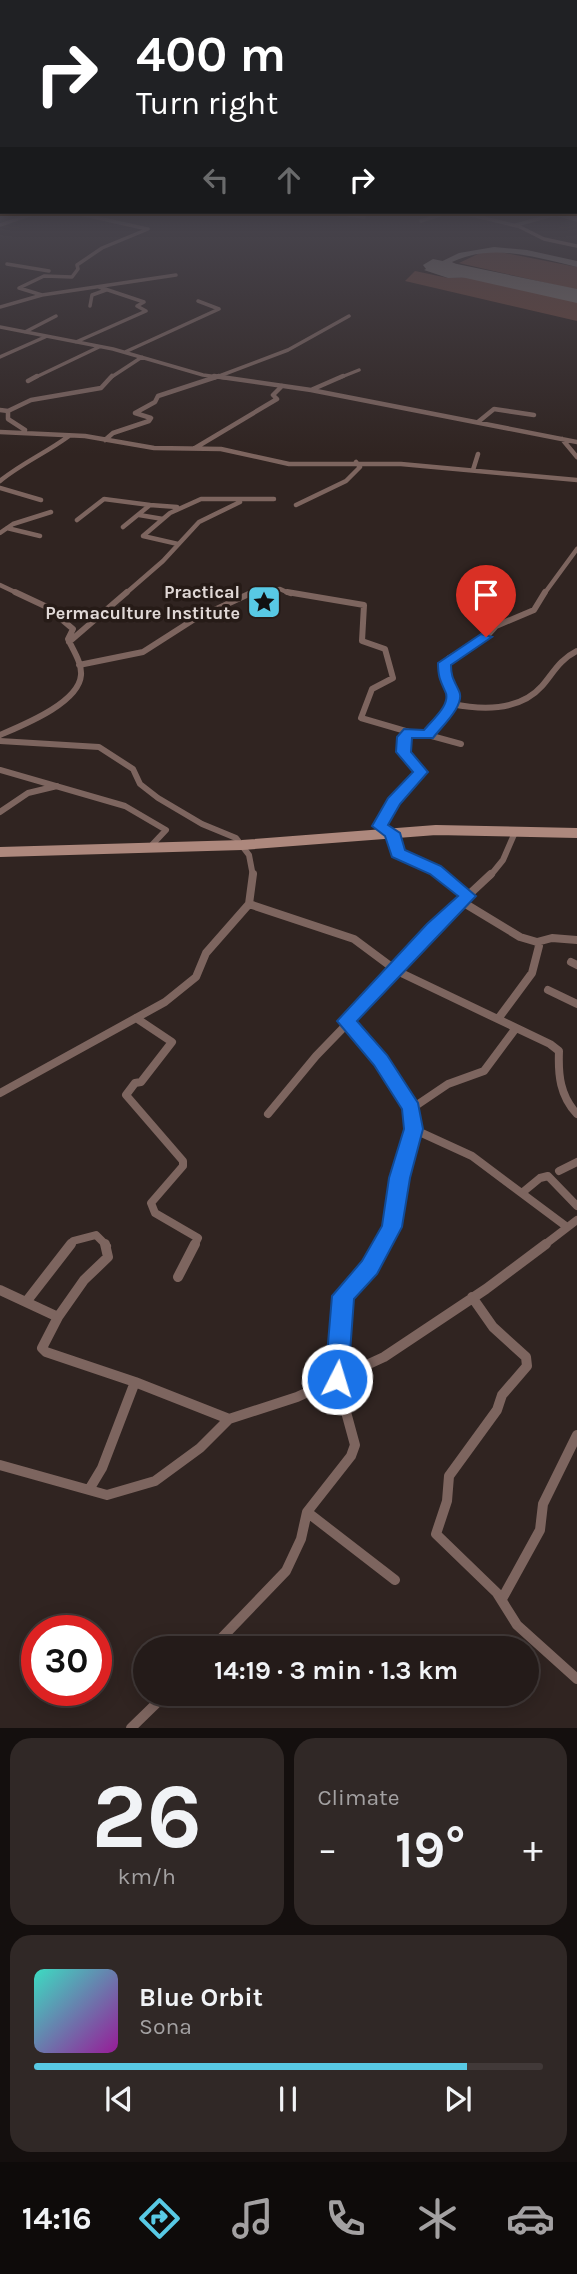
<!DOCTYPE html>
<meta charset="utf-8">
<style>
:root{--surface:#241b19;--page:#302826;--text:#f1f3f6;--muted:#a3a1a2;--line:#413938;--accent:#58c9e4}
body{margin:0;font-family:Karla,sans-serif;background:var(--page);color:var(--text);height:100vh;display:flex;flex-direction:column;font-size:26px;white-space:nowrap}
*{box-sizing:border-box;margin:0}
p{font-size:23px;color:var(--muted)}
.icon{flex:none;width:38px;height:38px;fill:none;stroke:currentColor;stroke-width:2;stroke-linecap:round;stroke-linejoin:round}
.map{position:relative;height:1728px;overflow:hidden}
.side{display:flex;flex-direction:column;gap:10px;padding:10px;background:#140f0e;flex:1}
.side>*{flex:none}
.guide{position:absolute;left:0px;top:0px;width:578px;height:214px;box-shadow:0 4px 18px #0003,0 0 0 2px var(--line);background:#202124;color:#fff;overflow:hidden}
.speed{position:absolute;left:21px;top:1615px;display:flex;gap:14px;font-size:35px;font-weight:700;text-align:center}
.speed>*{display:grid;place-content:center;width:91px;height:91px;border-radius:50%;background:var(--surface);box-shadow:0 4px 18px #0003,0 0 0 2px var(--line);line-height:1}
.speed .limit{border:10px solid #d22;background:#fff;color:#111}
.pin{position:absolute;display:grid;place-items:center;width:60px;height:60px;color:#fff;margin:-72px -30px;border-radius:50% 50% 50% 0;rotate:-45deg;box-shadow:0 0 7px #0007}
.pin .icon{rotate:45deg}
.me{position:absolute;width:77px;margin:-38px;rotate:5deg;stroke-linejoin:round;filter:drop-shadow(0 0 5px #0008)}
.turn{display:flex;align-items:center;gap:24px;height:147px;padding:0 21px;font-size:32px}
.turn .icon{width:91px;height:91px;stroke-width:2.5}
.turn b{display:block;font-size:49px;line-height:60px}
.lanes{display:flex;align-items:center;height:66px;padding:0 21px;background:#0003;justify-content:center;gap:35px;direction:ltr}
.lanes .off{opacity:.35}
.big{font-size:52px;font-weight:700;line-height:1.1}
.side .card{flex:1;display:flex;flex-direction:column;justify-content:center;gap:10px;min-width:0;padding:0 24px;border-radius:21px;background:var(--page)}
.side .dial{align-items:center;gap:0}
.dial b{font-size:91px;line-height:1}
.song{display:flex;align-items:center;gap:21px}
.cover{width:84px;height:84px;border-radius:10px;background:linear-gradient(135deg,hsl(170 70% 55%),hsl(300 70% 35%))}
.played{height:7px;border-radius:4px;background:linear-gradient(90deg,var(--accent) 85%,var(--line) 85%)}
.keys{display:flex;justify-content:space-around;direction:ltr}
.heat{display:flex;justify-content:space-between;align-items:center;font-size:38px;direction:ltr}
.side .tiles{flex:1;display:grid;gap:10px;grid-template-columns:1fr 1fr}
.card:last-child{grid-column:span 2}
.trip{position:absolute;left:133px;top:1636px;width:406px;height:70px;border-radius:35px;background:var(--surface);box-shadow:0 4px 18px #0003,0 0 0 2px var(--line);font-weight:700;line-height:70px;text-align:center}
.tab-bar{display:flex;height:112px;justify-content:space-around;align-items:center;background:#0e0b0a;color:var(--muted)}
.tab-bar .icon{width:49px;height:49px}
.tab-bar .current{color:var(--accent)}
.tab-bar b{font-size:32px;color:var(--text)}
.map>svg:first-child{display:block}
.green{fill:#6a4439}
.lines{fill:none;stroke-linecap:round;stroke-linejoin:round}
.taxiway{fill:#7c726e;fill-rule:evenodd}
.runway{fill:#7c726e;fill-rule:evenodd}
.minor-far4{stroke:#7d655f;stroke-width:3.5}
.minor-far3{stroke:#7d655f;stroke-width:4.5}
.minor-far2{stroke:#7d655f;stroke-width:6}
.minor-far1{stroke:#7d655f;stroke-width:8}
.minor{stroke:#7d655f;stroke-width:10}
.secondary{stroke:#ad887d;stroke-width:10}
.route{fill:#1a73e8;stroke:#114b97;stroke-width:2}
.labels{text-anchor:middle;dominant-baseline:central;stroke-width:7;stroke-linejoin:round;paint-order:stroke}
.far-poi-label{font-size:18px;font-weight:bold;fill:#e0d8d6;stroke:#261b17;text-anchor:end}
</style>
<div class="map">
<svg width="577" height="1728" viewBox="0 0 577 1728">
<rect width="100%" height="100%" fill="#302421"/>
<path class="green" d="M 495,251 L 577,267 L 577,290 L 459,263 L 482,252 Z
M 415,271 L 448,278 L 470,277 L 577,301 L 577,321 L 405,281 Z"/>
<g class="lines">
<path class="taxiway" d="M 494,247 L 527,250 L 577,261 L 577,267 C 535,257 493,243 452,262 L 461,267 L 461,271 L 437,270 L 482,272 L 485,277 L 448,278 L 424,270 L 459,253 Z"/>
<path class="runway" d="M 433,259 L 577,289 L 577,303 L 426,269 L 423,265 Z"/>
<path class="minor-far4" d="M 76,213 L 147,229
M 334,213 L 364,217
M 463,213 L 517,226
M 560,213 L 516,225 L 544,239 L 577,246
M 556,214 L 577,220
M 421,221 L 446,213
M 0,225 L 35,213
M 7,264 L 49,271
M 42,295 L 176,275
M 90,306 L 92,295 L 106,290
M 0,307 L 42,295 L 19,288 L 44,276 L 72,277 L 78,269 L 77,265 L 102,248 L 148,229
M 0,327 L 113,349 L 203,375 L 226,378
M 25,332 L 56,316
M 76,342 L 146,311 L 137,306 L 144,302 L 99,287
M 125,352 L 219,309 L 198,301
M 0,357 L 45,337
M 34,378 L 99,347
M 110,378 L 142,357
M 214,378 L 288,350 L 349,316
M 339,378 L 359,370"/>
<path class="minor-far3" d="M 214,376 L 311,390 L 577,442
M 28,381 L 37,376
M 311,390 L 343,376
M 0,410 L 8,411 L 8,419 L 25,430
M 8,411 L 31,400 L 101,388 L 112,376
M 478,422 L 494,409 L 534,415
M 0,432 L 85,436 L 154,448 L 221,449 L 289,464 L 401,464 L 577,480
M 562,439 L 577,457
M 105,440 L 113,433 L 149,421 L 151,418 L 135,413 L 155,402 L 158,396 L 219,376
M 195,448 L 277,399 L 273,395 L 282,386
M 473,470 L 478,454
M 0,481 C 22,463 46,453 69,436
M 0,488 L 41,500
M 296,505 L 346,481 L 360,467 L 356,462
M 139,515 L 163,519
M 77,520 L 104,499 L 150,505
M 123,527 L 150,505 L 177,507
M 7,528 L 40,536
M 0,533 L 13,524 L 51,512
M 178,544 L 143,536 L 170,513 L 201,499 L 274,499
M 0,585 L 19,594
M 125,594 L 163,561 L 199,522 L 240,502
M 249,594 L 280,589 L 291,594
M 544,594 L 577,549"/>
<path class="minor-far2" d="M 287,592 L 364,605 L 362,641 L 385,649 L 393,678 L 372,689 L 361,718 L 409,732 L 404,737 L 404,753 L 421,772 L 394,801 L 380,826 L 392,833 L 398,853 L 443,876
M 69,642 L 127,592
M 79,665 L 143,652 L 193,620 L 253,592
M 452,704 C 482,710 519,712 542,686 C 554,672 559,660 577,651
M 409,732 L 428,735 L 453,703 L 452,691 L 442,670 L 449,658 L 486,637 L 496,626 L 534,610 L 545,592
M 0,735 C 23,725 79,703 81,675 C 82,663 73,650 68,639 L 73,629 L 47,607 L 15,592
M 428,735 L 461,744
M 0,741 L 99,747 L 133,769 L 140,784 L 158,798 L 202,824 L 236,838 L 249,855 L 253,876
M 0,770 L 125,806 L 166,830 L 150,847
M 0,812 L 28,793 L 57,786
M 490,876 L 503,860 L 516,830"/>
<path class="minor-far1" d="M 441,874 L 468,896
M 464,903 L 520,937 L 537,942 L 539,946 L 532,973 L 498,1019
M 249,904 L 354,939 L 397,971 L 550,1044 L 559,1051 C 558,1075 560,1096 577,1114
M 537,942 L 552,938 L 577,940
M 571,962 L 577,965
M 548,990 L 577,1004
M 136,1018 L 172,1042 L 141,1082 L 135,1083 L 126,1095 L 183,1161 L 183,1166 L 151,1203 L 155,1213 L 198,1238 L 194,1246
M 346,1021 L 380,1060 L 411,1109
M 0,1093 L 165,1002 L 196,977 L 206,953 L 249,904 L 253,874
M 268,1114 L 316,1056 L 376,994 L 431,930 L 491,874
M 413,1129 L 472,1156 L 567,1227
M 559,1171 L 577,1162
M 523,1192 L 540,1178 L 548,1176 L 577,1206
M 70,1246 L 73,1241 L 96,1235 L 107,1246
M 381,1246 L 392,1227 L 413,1129 L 411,1109 L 448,1084 L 484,1071 L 516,1028
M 543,1246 L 577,1220"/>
<path class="minor" d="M 178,1277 L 195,1244
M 0,1290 L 58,1317 L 42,1348 L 46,1352 L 135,1382 L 102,1468 L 90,1488
M 472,1297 L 493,1327 L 526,1357 L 527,1366 L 502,1395 L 497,1410 L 449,1476 L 447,1501 L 436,1534 L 497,1593 L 517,1625 L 577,1679
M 26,1302 L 71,1244
M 58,1317 L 84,1280 L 108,1257 L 105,1244
M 135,1382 L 229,1419
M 0,1465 L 107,1495 L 155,1481 L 200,1448 L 229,1419 L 297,1397 L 384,1357 L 486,1289 L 546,1244
M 307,1512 L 395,1580
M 502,1599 L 540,1530 L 543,1504 L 577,1435
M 212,1648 L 286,1571 L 301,1539 L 307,1512 L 351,1456 L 355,1445 L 337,1379 L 343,1296 L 369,1267 L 382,1244
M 131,1728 L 166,1694"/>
<path class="secondary" d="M 0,852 L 242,845 L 436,830 L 577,833"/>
</g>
<linearGradient id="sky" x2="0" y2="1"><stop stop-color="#1a1412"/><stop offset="0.47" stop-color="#48454e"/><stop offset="1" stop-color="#48454e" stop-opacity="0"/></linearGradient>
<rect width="577" height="454" fill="url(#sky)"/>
<path class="route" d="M 481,634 L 492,637 L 451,665 C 451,677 454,680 459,691 C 466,705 441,727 433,738 L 412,738 L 411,752 L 428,772 L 400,804 L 388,825 L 400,833 L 405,850 L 441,866 L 476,896 L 357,1021 L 387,1055 L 418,1103 L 423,1129 L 410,1178 L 402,1227 L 377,1274 L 354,1299 L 348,1379 L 345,1386 L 337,1389 L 329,1386 L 325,1379 L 332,1296 L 362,1261 L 382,1226 L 389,1178 L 404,1129 L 402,1109 L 374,1065 L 337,1021 L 427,924 L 458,896 L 430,874 L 392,857 L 385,836 L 372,826 L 388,798 L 413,772 L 396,752 L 397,737 L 404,729 L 424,730 C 432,720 452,704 445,691 C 440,680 438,676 438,663 Z"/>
<defs>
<g id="sight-square" transform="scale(1.75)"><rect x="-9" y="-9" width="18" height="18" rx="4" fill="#58c9e4" stroke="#261b17"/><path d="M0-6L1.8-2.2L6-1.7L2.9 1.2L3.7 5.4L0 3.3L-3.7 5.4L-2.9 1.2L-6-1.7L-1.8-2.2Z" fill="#111"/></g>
</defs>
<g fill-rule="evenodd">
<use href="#sight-square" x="264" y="602"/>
</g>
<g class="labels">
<g class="far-poi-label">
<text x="240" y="592">Practical<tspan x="240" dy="21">Permaculture Institute</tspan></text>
</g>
</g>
</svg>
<div class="speed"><div class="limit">30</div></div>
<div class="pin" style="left:486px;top:637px;background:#d93025"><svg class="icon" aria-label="arrive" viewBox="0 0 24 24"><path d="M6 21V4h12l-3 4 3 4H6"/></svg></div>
<svg class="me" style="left:337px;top:1379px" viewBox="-20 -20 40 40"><circle r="17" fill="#1a73e8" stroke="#fff" stroke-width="3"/><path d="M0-11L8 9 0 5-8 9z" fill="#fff"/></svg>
<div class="trip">14:19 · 3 min · 1.3 km</div>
<div class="guide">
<div class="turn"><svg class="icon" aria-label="right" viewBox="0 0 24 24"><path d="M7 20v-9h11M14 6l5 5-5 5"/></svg><div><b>400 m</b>Turn right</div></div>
<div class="lanes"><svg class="icon off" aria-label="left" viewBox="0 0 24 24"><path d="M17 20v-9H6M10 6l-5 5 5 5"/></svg><svg class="icon off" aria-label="ahead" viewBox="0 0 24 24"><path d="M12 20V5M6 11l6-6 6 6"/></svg><svg class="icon" aria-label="right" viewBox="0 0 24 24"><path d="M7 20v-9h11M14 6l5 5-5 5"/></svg></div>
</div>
</div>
<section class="side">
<div class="tiles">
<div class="card dial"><b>26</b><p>km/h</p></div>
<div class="card"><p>Climate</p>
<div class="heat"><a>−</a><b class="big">19°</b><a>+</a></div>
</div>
<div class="card">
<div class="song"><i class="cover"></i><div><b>Blue Orbit</b><p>Sona</p></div></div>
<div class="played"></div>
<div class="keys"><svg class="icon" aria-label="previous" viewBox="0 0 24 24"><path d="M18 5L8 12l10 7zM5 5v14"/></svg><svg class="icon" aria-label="pause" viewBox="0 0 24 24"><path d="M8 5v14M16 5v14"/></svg><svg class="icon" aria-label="next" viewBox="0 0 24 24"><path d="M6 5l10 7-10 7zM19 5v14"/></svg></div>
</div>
</div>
</section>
<nav class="tab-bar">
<b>14:16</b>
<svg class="icon current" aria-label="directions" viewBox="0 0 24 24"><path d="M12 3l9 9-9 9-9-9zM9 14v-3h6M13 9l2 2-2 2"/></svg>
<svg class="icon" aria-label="music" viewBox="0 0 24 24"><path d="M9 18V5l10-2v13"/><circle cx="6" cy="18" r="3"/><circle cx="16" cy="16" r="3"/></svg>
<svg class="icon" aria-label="phone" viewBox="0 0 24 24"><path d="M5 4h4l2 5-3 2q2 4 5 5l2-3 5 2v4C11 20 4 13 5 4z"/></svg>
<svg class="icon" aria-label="climate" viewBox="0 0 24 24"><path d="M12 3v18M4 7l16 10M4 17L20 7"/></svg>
<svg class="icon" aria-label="car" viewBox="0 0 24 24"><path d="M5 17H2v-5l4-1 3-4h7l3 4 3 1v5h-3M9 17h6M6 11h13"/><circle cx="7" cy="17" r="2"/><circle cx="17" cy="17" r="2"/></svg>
</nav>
